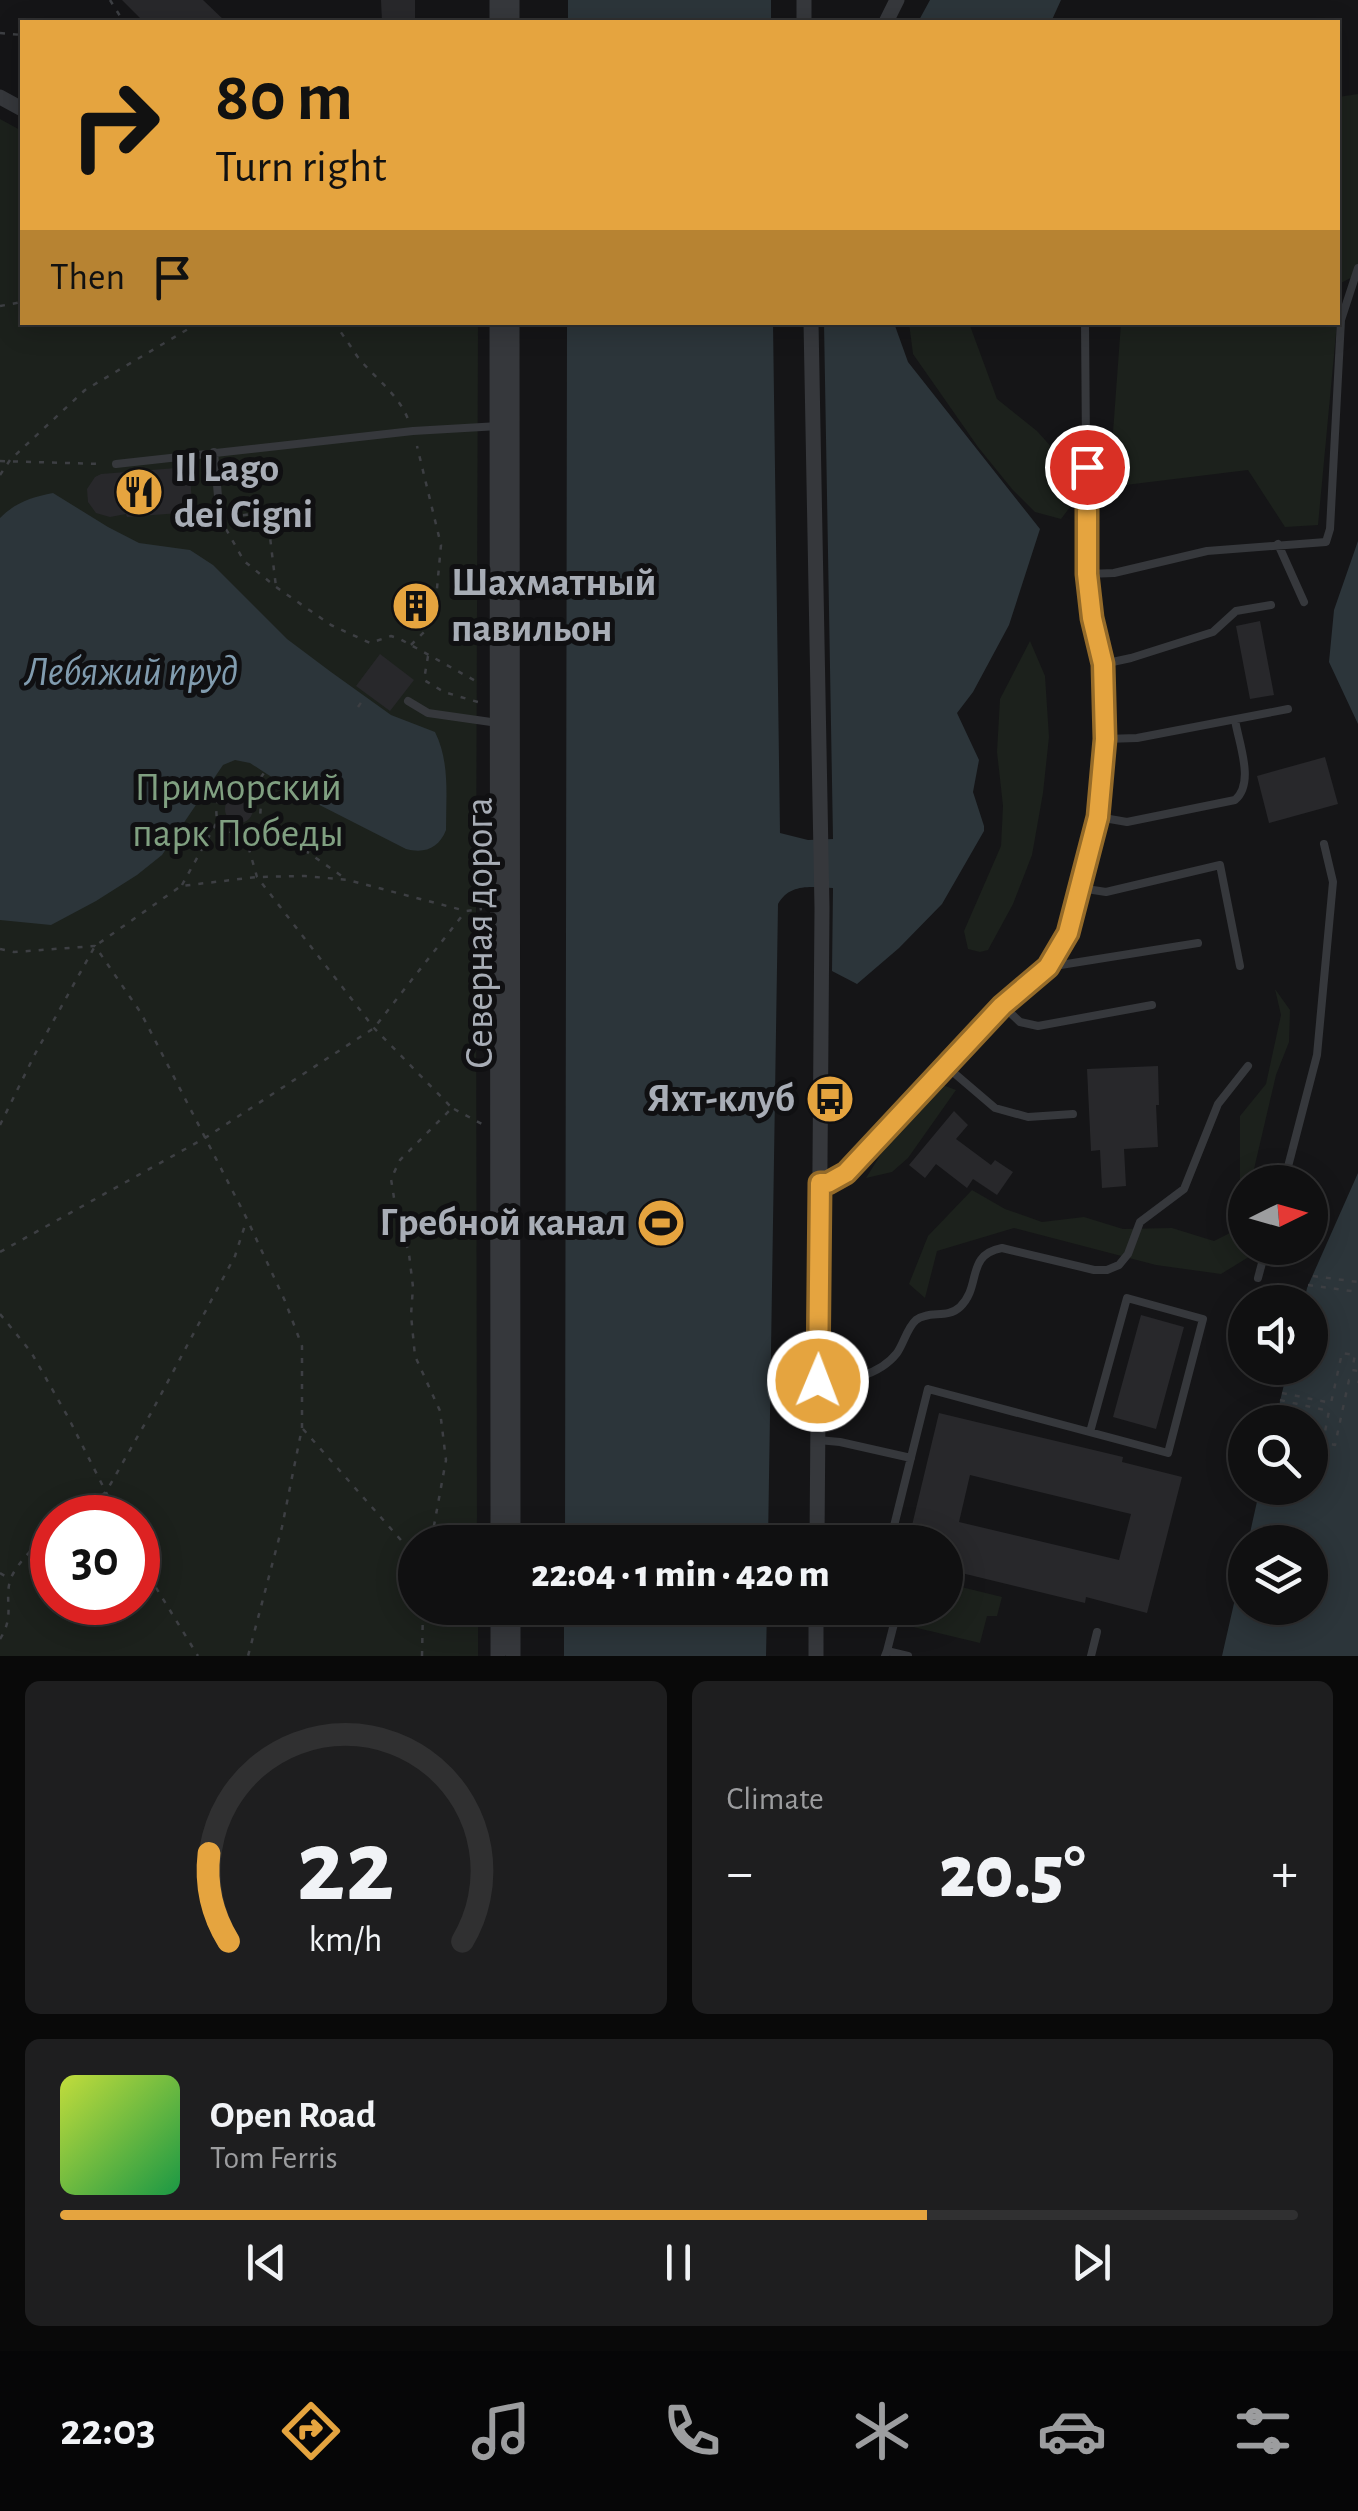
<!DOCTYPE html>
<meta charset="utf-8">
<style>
:root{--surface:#101011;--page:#1e1e1f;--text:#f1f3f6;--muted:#9c9d9f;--line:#303031;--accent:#e5a43f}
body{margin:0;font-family:"Alegreya Sans",sans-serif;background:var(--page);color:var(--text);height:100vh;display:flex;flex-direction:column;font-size:38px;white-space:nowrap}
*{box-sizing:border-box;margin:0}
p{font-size:32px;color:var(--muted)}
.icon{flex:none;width:55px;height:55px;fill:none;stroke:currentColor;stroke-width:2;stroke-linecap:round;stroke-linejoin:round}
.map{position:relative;height:1656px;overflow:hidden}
.details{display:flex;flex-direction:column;gap:25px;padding:25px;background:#090909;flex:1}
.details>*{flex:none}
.guide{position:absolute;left:20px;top:20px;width:1320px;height:305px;border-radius:0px;box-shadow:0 5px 25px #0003,0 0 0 2px var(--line);background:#e5a43f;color:#111;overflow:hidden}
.needle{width:65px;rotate:85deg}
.tools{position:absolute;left:1228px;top:1165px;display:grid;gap:20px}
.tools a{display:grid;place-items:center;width:100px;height:100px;border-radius:50%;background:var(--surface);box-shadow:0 5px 25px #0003,0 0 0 2px var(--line);font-size:50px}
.speed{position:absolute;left:30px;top:1495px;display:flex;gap:20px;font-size:50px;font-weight:700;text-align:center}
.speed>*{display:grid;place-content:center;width:130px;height:130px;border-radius:50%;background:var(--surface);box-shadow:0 5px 25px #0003,0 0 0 2px var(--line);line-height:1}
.speed .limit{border:15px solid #d22;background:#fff;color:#111}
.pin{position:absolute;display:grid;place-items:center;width:85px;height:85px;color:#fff;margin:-42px;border:5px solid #fff;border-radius:50%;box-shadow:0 2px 10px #0007}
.me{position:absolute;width:110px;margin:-55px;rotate:1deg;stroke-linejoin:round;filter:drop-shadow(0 0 8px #0008)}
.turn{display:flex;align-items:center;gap:35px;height:210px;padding:0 30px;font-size:45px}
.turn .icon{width:130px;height:130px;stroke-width:2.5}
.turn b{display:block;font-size:70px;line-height:85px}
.then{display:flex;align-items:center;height:95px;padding:0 30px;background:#0003;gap:20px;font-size:38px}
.big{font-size:75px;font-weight:800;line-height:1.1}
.details .tile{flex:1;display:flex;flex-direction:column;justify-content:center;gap:15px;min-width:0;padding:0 35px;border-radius:15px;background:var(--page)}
.details .dial{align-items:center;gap:0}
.dial svg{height:260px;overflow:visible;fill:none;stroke:var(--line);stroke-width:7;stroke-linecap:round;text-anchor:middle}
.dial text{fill:var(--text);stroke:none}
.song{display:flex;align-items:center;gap:30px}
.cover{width:120px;height:120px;border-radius:15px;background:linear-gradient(135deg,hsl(70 70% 55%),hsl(140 70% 35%))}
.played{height:10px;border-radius:5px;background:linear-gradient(90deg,var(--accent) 70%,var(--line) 70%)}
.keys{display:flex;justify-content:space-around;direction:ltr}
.heat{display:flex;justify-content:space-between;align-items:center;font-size:55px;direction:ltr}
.details .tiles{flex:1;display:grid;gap:25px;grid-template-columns:1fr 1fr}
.tile:last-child{grid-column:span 2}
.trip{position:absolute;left:398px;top:1525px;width:565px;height:100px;border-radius:50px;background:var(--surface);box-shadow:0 5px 25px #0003,0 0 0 2px var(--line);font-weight:800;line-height:100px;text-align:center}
.menu{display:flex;height:160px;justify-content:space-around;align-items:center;background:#060607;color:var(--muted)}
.menu .icon{width:70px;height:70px}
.menu .selected{color:var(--accent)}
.menu b{font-size:45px;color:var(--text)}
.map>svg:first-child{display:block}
.green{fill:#1c211c;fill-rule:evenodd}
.water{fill:#2c353a}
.building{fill:#28282b;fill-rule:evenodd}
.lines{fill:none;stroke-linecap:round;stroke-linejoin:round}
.path{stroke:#3d3f43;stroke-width:2.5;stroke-dasharray:5 8;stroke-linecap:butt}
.service{stroke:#36383c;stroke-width:8}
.minor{stroke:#36383c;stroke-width:15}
.route-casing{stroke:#956b29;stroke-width:25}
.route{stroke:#e5a43f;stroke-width:18}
.labels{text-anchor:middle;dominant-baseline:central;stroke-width:10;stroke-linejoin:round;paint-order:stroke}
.poi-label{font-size:40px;font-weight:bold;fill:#a8adb6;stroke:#101012;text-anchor:start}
.park-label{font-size:40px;fill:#80a081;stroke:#101012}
.street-label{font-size:40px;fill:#a8adb6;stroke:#101012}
.water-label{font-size:42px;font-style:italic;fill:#819caf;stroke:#101012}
</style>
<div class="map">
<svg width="1358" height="1656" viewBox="0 0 1358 1656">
<rect width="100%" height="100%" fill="#151517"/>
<path class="green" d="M 1358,94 L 1358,274 L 1341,283 L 1338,317 L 1338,97 Z
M 0,119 L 22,131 L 22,322 L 478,323 L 476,901 L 477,1542 L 415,1542 L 415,1608 L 478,1608 L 478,1656 L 0,1656 ZM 52,1518 L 138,1518 L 138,1602 L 52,1602 Z
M 909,323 L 969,323 L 997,399 L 1037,431 L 1072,470 L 1076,499 L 1061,519 L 1035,512 L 1012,489 L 978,447 L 913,354 Z
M 1121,323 L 1337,323 L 1318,525 L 1285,527 L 1248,470 L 1109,487 Z
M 1030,641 L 1045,676 L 1049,737 L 1043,793 L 1032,855 L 1013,904 L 988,950 L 980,952 L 968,949 L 964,931 L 1001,846 L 1003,806 L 997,752 L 1000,699 Z
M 1275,989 L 1290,1010 L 1289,1042 L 1276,1075 L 1251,1182 L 1245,1182 L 1245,1248 L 1251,1248 L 1252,1255 L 1221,1274 L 1156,1265 L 1014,1228 L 937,1251 L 925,1298 L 909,1284 L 928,1236 L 972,1190 L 1005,1209 L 1042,1222 L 1084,1217 L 1123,1229 L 1172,1228 L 1214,1241 L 1240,1228 L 1240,1116 L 1266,1084 L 1281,1015 Z
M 940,1084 L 956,1090 L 908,1158 L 892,1172 L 866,1178 L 881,1154 Z
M 945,1583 L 1002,1597 L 997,1616 L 987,1616 L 980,1643 L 909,1626 L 914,1608 L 945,1608 Z"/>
<path class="water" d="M 568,0 L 771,0 L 771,22 L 568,22 Z
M 930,0 L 1061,0 L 1051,22 L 918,22 Z
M 567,323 L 773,323 L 780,833 L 808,840 L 833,839 L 824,323 L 894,323 L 908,362 L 1040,529 L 1009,625 L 973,692 L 957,713 L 979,760 L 973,792 L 984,826 L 984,831 L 942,904 L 899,948 L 857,984 L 832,971 L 833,888 C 811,887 790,883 778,904 L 768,1542 L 565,1542 Z
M 53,493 L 108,527 L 139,543 L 190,550 L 213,565 L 287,639 L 331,672 L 391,715 L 435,732 C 450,762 446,796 446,830 C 439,848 425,854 406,849 L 296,793 L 250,763 L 235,760 L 223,765 L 162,855 L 137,875 L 96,901 L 51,925 L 0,920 L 0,518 C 16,502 32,497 53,493 Z
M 1358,541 L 1358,724 L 1329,662 L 1334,610 Z
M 1358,1173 L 1358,1656 L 1222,1656 L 1245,1555 L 1245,1608 L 1310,1608 L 1310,1542 L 1248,1542 L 1260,1488 L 1310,1488 L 1310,1422 L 1275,1422 L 1288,1368 L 1310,1368 L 1310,1302 L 1304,1302 L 1307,1288 Z
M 564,1608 L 767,1608 L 766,1656 L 564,1656 Z"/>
<path class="building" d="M 122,0 L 203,0 L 226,22 L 142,20 Z
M 381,0 L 415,0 L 415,22 L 382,22 Z
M 189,467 L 193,512 L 127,517 L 126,514 L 110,517 L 96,513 L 88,502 L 87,489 L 95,477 L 101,474 Z
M 407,599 L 423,599 L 431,613 L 424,626 L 407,625 L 400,613 Z
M 1260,621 L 1274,695 L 1250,699 L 1236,626 Z
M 380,654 L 414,680 L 390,711 L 356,686 Z
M 1325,757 L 1338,804 L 1269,823 L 1257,776 Z
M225 809a14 14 0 1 1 28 0a14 14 0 1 1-28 0Z
M 1158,1066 L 1159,1105 L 1156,1105 L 1158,1147 L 1124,1149 L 1126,1186 L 1102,1188 L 1100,1150 L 1091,1151 L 1087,1069 Z
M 954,1111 L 968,1125 L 956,1139 L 991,1165 L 995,1160 L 1013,1172 L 997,1195 L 973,1179 L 967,1188 L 936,1164 L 925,1178 L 909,1165 Z
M 1141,1315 L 1184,1327 L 1156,1429 L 1113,1417 Z
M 939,1413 L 1123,1457 L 1122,1462 L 1182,1477 L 1147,1613 L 1086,1597 L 1085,1603 L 945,1569 L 945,1542 L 908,1542 ZM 970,1475 L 1131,1514 L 1119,1560 L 959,1522 Z"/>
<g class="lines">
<path class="path" d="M 110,0 L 120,16 L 112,22
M 0,33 L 22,35
M 0,306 L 22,302
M 333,322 C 342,333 349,344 357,356 C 374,378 397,392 408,419
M 0,461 L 103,464
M 0,475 L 10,460 L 85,390 L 200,322
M 230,517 L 267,512 L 276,587
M 226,529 L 244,561 L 276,587 L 331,625 L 370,643 L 391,636 L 400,639 L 481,684
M 411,645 L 428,628 L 435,610 L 441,545 L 417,446
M 428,656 L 424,680 L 444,692 L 481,703
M 358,707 L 365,697
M 208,786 L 218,794
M 253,788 L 264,773
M 219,824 C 230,835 244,838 257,830 L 260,821
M 245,835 L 257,877 L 374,1028 L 452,1108 L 400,1160 L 391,1179 L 395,1204 L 409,1254 L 413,1287 L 411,1315 L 415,1356 L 440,1411 L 446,1460 L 431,1542
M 182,885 L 217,822 L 216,807 L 219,795 C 230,789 239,787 252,789 L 261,803 L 260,819 L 346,879
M 0,949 L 14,952 L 95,946 L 141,1013 L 247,1219 L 285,1301 L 302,1346 L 302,1428 L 282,1527 L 248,1656
M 454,1109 L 482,1124
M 0,1125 L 35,1054 L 95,946 L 181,886 L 257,877 L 305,876 L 348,880 L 466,911 L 482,909
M 0,1252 L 205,1138 L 374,1028 L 465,912
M 1313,1276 L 1358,1282
M 1308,1285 L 1358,1292
M 0,1314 L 31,1352 L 68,1417 L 119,1518
M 1282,1393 L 1331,1403 L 1342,1353 L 1355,1355 L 1352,1370 L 1358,1371
M 1280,1400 L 1329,1411 L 1323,1442 L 1335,1445 L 1349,1380 L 1358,1382
M 303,1429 L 415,1556
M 70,1518 L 106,1492 L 151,1413 L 235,1256 L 246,1222
M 138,1553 L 155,1586 L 198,1656
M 0,1573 L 10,1579
M 587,1623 L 718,1624
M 0,1639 C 16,1614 3,1600 11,1578 C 17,1563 40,1540 52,1531
M 422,1656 L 423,1608"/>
<path class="service" d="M 214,452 L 220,518
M 116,464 L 413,431 L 499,426
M 1278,544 L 1304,602
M 1087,574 L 1114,573 L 1207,551 L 1326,542 L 1330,529 L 1341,320 L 1358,268
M 1103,664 L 1131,658 L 1213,632 L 1236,611 L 1271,605
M 408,701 L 428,713 L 498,723
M 1105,739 L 1137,738 L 1288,709
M 1098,817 L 1127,822 L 1235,800 C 1255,783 1239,744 1235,720
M 1080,888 L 1106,892 L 1220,865 L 1240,966
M 1048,967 L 1198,943
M 1002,1005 L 1020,1022 L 1038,1026 L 1152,1005
M 947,1067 L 995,1108 L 1028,1117 L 1073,1114
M 1284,1182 L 1317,1055 L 1333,882 L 1324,844
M 820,1183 L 828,1183 L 846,1173 L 1002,1005 L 1048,967 L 1067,933 L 1098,817 L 1105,739 L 1103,664 L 1092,618 L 1087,574 L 1085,322
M 1258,1278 L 1266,1248
M 819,1381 C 846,1382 879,1376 897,1353 C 904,1343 907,1328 916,1320 C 929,1310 947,1319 960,1307 C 982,1286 965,1255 1002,1248 L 1094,1270 L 1107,1270 L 1119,1265 L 1128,1254 L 1140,1222 L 1184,1189 L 1218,1104 L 1248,1066
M 818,1440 L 840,1442 L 911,1458
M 890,1542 L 928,1389 L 1168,1453 L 1203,1319 L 1127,1298 L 1090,1432
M 887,1651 L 898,1608
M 885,1656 L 887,1651 L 908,1656
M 1091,1656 L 1097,1632"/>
<path class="minor" d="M 512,0 L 512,22
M 804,0 L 804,22
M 497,22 L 497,0
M 886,22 L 897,0
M 0,97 L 22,109
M 497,322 L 498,1542
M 512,322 L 513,1542
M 811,322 L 822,908 L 817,1542
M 498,1608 L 498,1656
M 513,1608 L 513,1656
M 816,1656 L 816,1608"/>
</g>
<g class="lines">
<g class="route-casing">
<path id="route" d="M 818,1381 L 820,1183 L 828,1183 L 846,1173 L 1002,1006 L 1048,967 L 1068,933 L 1098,817 L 1105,739 L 1103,664 L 1092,618 L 1087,574 L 1087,467"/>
</g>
<use href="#route" class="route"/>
</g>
<defs>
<g id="restaurant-disc" transform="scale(2.5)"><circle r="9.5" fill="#e5a43f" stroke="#101012"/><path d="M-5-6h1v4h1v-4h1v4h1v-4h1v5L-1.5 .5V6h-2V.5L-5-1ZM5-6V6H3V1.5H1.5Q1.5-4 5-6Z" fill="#111"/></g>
<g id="building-disc" transform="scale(2.5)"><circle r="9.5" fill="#e5a43f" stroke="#101012"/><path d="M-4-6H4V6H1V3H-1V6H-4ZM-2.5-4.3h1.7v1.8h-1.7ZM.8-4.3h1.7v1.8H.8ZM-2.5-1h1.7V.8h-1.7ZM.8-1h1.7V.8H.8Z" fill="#111"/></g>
<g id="bus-disc" transform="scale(2.5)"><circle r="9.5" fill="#e5a43f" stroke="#101012"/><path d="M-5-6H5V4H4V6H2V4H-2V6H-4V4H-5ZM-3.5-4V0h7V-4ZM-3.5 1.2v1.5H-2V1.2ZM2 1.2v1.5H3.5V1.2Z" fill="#111"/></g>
<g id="stadium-disc" transform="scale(2.5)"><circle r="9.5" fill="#e5a43f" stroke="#101012"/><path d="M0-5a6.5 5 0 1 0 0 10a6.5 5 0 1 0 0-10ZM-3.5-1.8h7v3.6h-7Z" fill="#111"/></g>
</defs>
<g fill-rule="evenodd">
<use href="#restaurant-disc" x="139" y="492"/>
<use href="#building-disc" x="416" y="606"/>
<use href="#bus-disc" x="830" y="1099"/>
<use href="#stadium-disc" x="661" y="1223"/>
</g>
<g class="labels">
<g class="poi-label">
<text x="174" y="469">Il Lago<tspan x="174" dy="46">dei Cigni</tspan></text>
<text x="451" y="583">Шахматный<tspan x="451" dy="46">павильон</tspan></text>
<text x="795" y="1099" text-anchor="end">Яхт-клуб</text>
<text x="626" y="1223" text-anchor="end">Гребной канал</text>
</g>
<g class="park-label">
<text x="238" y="788">Приморский<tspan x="238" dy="46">парк Победы</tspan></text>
</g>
<g class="street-label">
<text transform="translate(480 933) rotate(-90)">Северная дорога</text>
</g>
<g class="water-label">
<text x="131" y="672">Лебяжий пруд</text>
</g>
</g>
</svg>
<div class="tools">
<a><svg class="needle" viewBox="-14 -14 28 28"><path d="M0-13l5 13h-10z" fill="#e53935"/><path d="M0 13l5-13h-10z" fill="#9c9d9f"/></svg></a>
<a><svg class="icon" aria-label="sound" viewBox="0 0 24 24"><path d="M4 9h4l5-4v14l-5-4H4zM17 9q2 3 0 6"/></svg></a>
<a><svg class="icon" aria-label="search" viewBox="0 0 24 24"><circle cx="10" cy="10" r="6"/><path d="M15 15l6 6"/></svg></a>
<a><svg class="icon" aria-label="layers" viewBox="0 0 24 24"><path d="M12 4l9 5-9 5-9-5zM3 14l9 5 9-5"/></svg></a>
</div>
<div class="speed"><div class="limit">30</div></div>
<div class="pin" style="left:1087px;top:467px;background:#d93025"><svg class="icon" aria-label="arrive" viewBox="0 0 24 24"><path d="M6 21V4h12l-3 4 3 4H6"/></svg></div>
<svg class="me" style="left:818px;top:1381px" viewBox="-20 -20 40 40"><circle r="17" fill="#e5a43f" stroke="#fff" stroke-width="3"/><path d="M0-11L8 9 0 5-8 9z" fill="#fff"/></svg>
<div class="trip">22:04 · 1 min · 420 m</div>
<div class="guide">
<div class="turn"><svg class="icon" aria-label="right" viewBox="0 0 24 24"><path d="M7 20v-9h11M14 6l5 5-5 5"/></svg><div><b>80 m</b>Turn right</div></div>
<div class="then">Then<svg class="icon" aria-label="arrive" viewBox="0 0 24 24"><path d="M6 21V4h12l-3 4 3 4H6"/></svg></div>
</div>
</div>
<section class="details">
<div class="tiles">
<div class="tile dial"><svg viewBox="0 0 100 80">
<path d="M14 69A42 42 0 1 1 86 69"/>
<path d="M14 69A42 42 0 0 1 8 42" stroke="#e5a43f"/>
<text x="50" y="56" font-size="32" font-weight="700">22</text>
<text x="50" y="72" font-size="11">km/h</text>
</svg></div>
<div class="tile"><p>Climate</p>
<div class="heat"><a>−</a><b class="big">20.5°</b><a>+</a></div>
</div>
<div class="tile">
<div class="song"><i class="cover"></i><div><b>Open Road</b><p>Tom Ferris</p></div></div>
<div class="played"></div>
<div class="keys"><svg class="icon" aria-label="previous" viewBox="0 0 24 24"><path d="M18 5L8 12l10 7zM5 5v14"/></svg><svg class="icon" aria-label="pause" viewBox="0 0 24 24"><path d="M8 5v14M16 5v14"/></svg><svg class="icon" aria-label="next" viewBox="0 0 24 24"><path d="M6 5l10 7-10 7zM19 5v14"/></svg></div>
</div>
</div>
</section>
<nav class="menu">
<b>22:03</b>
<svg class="icon selected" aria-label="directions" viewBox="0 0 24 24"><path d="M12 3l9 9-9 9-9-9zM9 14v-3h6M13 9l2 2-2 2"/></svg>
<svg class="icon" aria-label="music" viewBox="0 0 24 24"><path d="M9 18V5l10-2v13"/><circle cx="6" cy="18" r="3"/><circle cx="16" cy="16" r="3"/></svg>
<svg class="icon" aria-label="phone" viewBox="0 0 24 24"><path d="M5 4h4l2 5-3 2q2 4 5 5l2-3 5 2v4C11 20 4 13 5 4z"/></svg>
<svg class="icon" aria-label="climate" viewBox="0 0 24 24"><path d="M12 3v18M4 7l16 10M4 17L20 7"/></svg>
<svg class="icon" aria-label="car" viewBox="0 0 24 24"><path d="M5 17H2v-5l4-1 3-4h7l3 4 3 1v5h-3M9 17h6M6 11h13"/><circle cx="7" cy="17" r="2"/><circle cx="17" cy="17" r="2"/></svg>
<svg class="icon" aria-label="filters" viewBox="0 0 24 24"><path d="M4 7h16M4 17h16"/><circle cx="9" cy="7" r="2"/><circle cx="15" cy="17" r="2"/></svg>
</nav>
